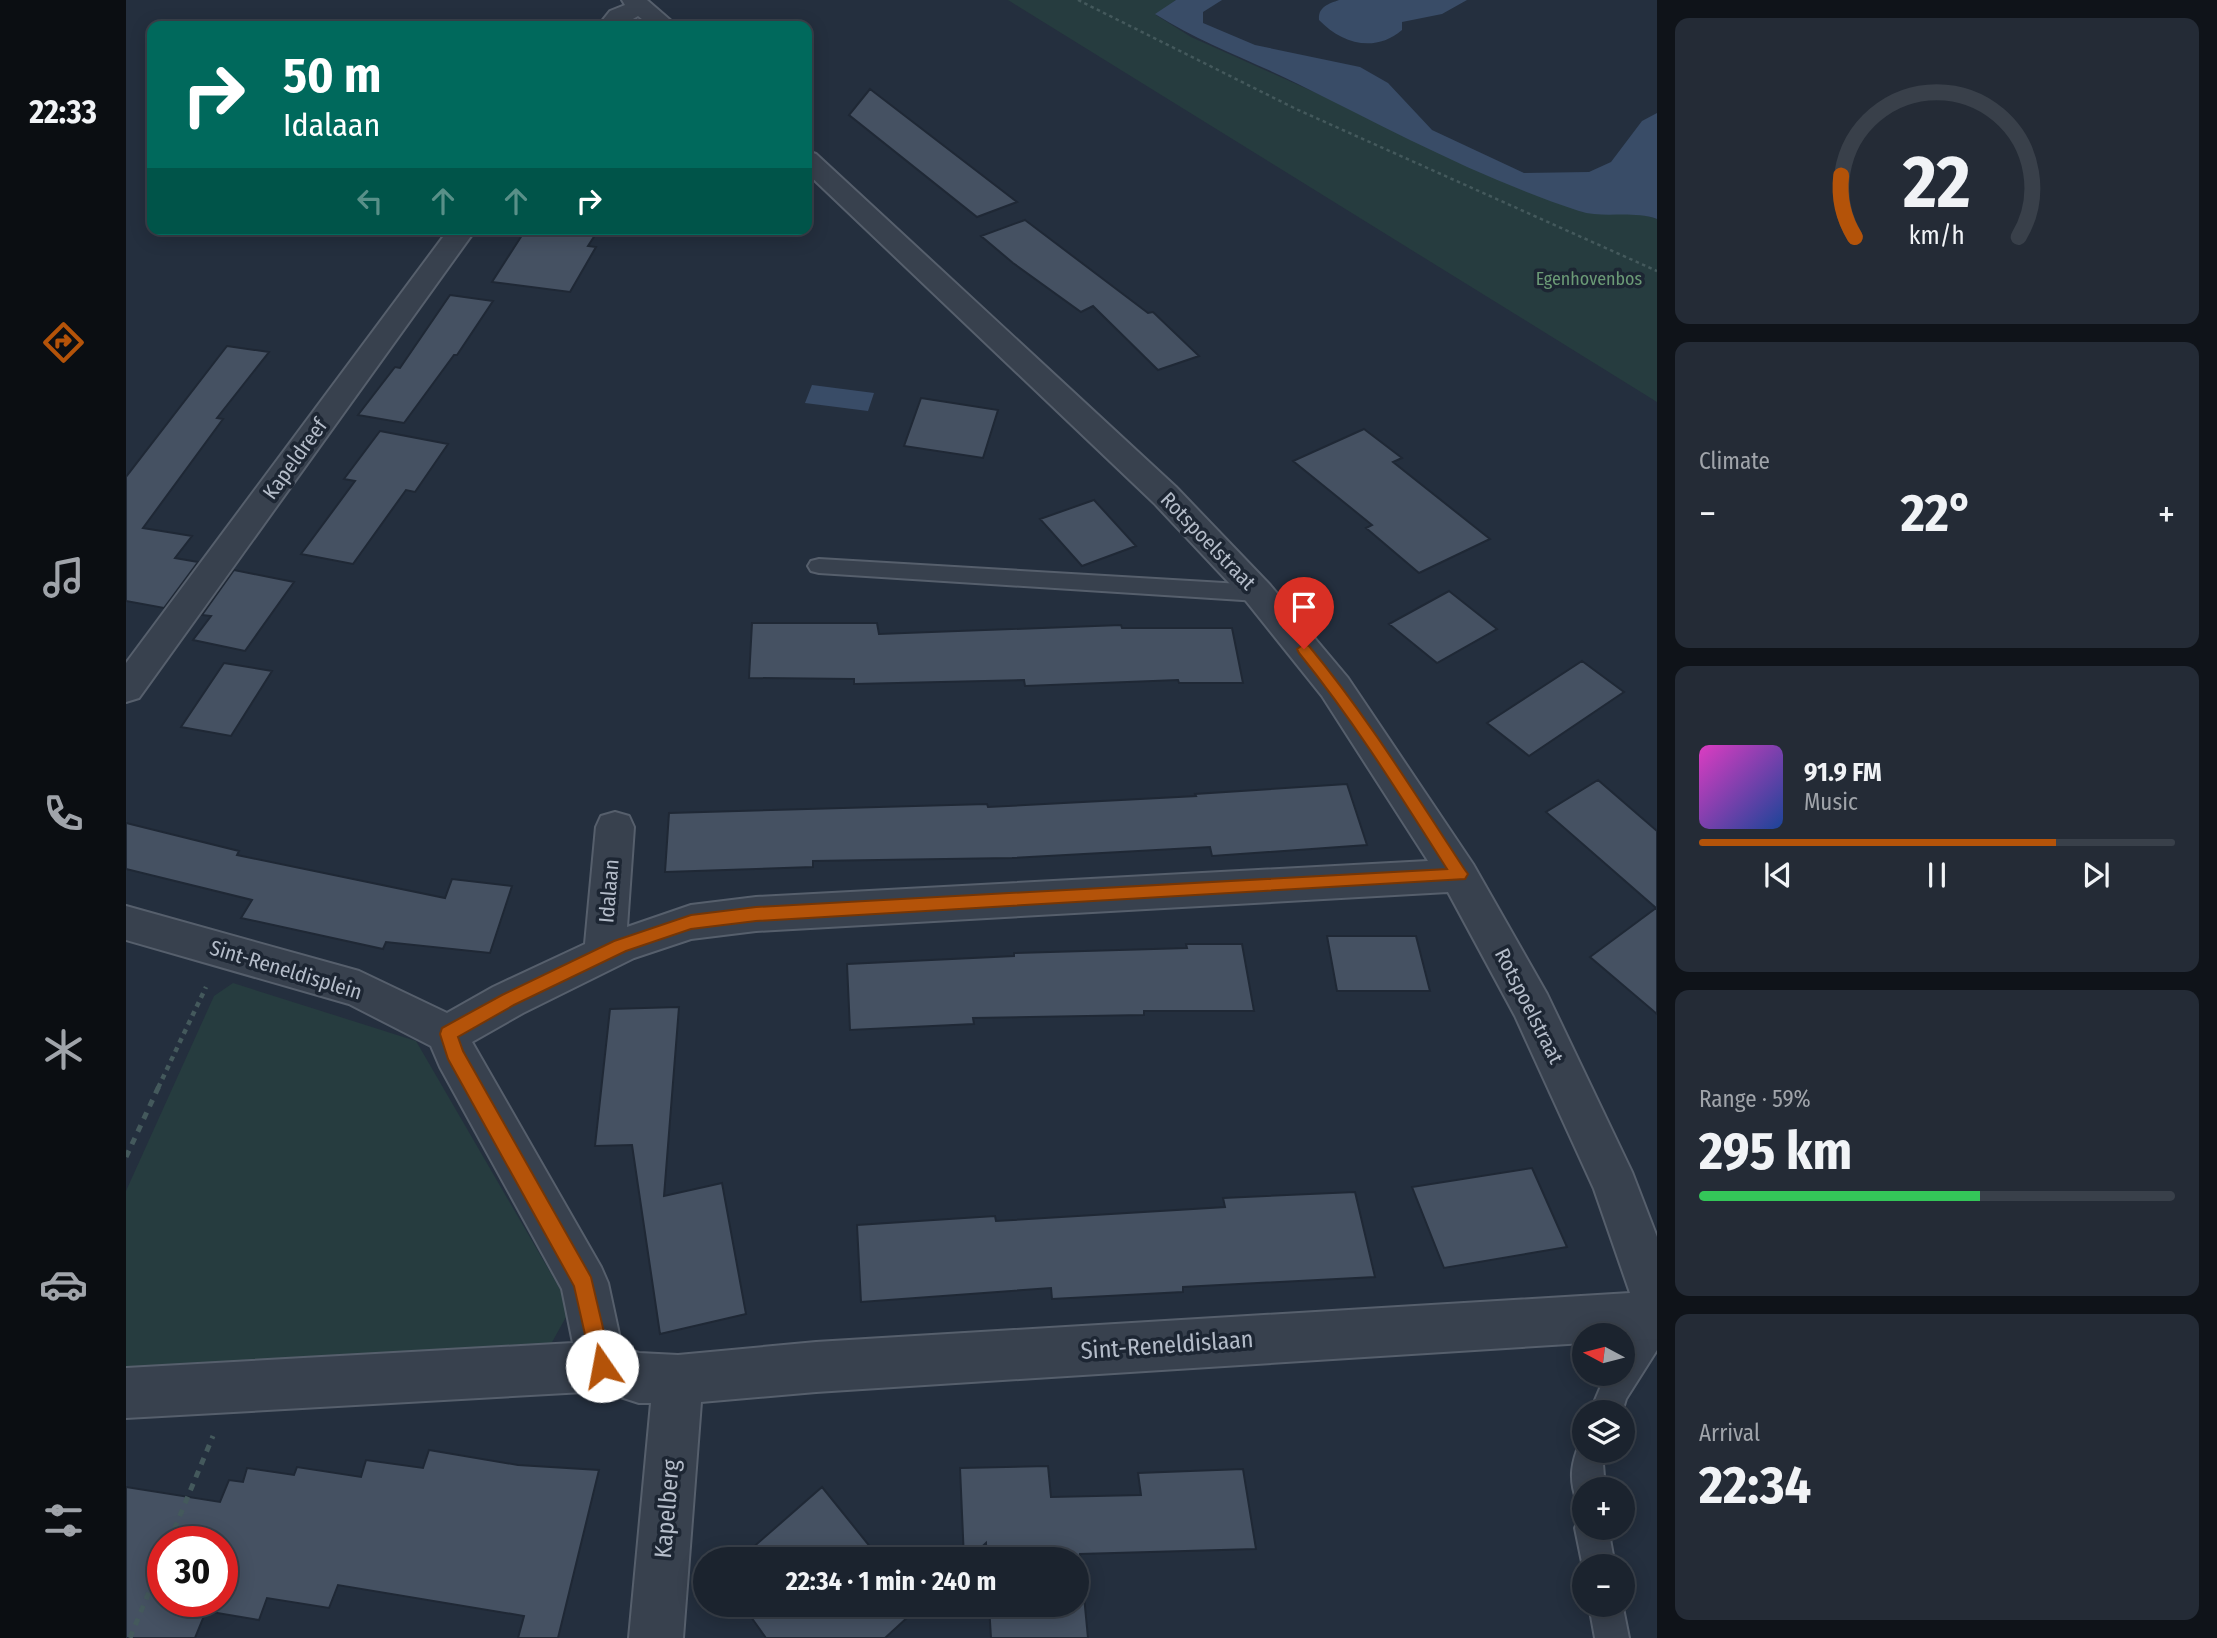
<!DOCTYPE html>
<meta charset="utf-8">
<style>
:root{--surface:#1b232e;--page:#242b36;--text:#f1f3f6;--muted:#a0a4aa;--line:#39404a;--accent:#b45309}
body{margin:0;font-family:"Fira Sans Condensed",sans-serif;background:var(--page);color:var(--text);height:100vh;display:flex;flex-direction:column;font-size:26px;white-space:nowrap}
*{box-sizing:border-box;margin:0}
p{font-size:23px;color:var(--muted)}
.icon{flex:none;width:38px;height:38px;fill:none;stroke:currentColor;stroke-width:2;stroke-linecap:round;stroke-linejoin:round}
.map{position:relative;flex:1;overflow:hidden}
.panel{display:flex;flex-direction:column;gap:18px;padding:18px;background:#0f1319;width:560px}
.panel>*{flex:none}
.guide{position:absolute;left:21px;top:21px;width:665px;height:214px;border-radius:14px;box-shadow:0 4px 18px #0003,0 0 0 2px var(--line);background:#00695c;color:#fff;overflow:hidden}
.needle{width:46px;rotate:277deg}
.fabs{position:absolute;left:1446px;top:1323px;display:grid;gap:14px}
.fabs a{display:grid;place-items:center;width:63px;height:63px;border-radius:50%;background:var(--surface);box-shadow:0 4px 18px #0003,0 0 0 2px var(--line);font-size:35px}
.speed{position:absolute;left:21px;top:1526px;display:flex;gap:14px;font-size:35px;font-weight:700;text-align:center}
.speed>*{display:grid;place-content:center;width:91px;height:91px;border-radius:50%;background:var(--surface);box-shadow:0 4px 18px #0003,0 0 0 2px var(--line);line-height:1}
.speed .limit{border:10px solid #d22;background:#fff;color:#111}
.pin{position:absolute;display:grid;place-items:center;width:60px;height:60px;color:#fff;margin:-72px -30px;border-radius:50% 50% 50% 0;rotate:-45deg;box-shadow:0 0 7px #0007}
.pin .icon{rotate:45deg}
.me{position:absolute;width:77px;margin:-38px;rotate:348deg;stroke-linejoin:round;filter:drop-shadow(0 0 5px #0008)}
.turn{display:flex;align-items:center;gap:24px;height:147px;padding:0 21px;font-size:32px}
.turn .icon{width:91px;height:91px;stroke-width:2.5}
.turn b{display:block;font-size:49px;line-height:60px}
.lanes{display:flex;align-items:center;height:66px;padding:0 21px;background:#0003;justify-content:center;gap:35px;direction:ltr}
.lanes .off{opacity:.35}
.big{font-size:52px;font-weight:700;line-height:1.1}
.panel .tile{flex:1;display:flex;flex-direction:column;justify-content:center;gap:10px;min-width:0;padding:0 24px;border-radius:14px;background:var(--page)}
.panel .dial{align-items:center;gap:0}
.dial svg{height:182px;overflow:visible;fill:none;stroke:var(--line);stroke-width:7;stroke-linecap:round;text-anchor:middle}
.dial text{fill:var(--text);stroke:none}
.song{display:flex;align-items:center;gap:21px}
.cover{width:84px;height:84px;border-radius:10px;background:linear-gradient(135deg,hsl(310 70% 55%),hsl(220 70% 35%))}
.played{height:7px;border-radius:4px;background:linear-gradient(90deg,var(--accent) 75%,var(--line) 75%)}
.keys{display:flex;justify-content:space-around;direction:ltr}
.heat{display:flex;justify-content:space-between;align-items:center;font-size:38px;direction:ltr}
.charge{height:10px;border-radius:5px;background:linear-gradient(90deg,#34c759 59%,var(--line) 0)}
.trip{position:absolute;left:567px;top:1547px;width:396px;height:70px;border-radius:35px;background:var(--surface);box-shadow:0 4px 18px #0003,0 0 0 2px var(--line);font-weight:700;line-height:70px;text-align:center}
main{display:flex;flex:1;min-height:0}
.tabs{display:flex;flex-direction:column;width:126px;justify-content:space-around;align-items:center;background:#0b0e12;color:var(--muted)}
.tabs .icon{width:49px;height:49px}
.tabs .current{color:var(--accent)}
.tabs b{font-size:32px;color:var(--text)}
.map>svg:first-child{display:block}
.green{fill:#263c3f}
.water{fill:#394c67}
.building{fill:#455162;stroke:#1f2835;stroke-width:2;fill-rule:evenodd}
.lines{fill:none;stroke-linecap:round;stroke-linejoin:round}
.lane-casing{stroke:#565f6c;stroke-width:4}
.street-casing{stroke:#565f6c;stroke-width:4}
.path-far2{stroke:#44595c;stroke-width:2.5;stroke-dasharray:3.5 3.5;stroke-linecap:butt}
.path-far1{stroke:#44595c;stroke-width:4.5;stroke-dasharray:5 5;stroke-linecap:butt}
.path{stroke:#44595c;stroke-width:5;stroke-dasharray:7 7;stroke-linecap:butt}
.lane{fill:#38414e;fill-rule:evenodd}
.street{fill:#38414e;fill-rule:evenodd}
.route{fill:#b45309;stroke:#753606;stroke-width:2}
.labels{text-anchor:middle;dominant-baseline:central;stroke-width:7;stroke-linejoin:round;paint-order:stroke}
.far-park-label{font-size:18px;fill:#6b9a76;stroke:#1d2633}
.street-label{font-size:21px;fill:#b4bcc9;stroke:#1d2633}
.near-street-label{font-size:24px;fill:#b4bcc9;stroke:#1d2633}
</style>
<main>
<nav class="tabs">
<b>22:33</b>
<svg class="icon current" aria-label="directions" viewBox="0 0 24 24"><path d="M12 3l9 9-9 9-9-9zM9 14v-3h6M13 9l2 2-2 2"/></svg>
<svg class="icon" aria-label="music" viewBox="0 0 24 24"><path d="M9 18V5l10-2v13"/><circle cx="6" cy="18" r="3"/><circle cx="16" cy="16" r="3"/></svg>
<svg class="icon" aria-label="phone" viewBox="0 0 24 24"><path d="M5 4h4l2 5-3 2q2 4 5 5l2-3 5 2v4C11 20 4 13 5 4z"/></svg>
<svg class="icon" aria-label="climate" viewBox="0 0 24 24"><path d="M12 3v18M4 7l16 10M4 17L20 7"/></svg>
<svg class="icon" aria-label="car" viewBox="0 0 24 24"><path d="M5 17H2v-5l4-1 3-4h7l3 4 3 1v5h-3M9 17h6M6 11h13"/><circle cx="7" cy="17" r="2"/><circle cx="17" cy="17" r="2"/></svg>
<svg class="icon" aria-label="filters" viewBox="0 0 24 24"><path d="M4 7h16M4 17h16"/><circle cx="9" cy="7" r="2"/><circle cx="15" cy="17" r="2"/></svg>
</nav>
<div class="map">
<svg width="1531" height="1638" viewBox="0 0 1531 1638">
<rect width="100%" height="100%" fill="#242f3e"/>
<path class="green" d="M 882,0 L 1050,0 L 1030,15 L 1065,37 L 1456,212 L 1515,214 L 1531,219 L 1531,402 Z
M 107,983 L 290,1041 L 445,1308 L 420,1353 L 0,1367 L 0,1191 L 88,996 Z"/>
<path class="water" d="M 1050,0 L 1096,0 L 1077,12 L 1077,23 L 1129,45 L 1234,67 L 1262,83 L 1306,130 L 1398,173 L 1463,172 L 1485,162 L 1516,121 L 1531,113 L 1531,219 C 1505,210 1477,219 1453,211 C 1355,179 1263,129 1172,84 C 1124,60 1075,43 1029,14 Z
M 1213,0 L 1341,0 L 1316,14 L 1276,22 L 1276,30 C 1249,53 1216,44 1193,20 C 1192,7 1202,4 1213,0 Z
M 686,385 L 748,393 L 742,411 L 679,403 Z"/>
<path class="building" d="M 744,89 L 891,202 L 851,217 L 723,115 Z
M 899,220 L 1022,313 L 1027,312 L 1073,356 L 1032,370 L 967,306 L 955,312 L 887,263 L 855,236 Z
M 400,229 L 473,229 L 462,246 L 470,247 L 444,292 L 366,282 Z
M 324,295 L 367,301 L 331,355 L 328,355 L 278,423 L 232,415 L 269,367 L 274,368 Z
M 101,346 L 143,352 L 91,418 L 97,419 L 17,528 L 66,536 L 49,558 L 72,562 L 38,608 L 0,601 L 0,477 Z
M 795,398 L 872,410 L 857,458 L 778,446 Z
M 1238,429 L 1276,458 L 1267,462 L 1364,539 L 1293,573 L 1240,528 L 1246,525 L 1167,461 Z
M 254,431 L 322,444 L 289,492 L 280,490 L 227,564 L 175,554 L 229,481 L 218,479 Z
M 968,500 L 1010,546 L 956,566 L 914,519 Z
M 108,570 L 168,582 L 119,651 L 67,640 L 85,616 L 76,615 Z
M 1323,591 L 1371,629 L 1311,663 L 1263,624 Z
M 626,623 L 751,623 L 753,634 L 995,625 L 996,628 L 1106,628 L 1117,683 L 1053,683 L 1052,680 L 899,686 L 898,680 L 728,684 L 728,679 L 623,678 Z
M 1456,661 L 1498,692 L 1403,756 L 1361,723 Z
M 98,663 L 146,671 L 105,736 L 55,727 Z
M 1472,780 L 1531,831 L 1531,1014 L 1464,957 L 1530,908 L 1420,812 Z
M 1221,784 L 1241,845 L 1086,856 L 1084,847 L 886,858 L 687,861 L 687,867 L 539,872 L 543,813 L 861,804 L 862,807 L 1070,796 L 1069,794 Z
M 0,823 L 113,851 L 111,855 L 319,898 L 326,879 L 386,886 L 364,953 L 260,942 L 257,949 L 115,918 L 126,900 L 0,869 Z
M 1201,936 L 1290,936 L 1304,991 L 1211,991 Z
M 1060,944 L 1116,944 L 1128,1011 L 1018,1011 L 1018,1015 L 847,1018 L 848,1024 L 724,1030 L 721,964 L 888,956 L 888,953 L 1061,948 Z
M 553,1007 L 538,1196 L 596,1183 L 620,1314 L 534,1334 L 506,1145 L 469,1146 L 484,1009 Z
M 1406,1168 L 1441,1247 L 1318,1268 L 1286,1187 Z
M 1229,1192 L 1249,1277 L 1057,1287 L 1057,1292 L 926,1299 L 925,1288 L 735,1302 L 731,1225 L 869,1216 L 870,1221 L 1099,1207 L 1097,1198 Z
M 303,1450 L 392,1465 L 473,1470 L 432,1638 L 392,1638 L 398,1616 L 212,1585 L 203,1608 L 141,1598 L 133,1620 L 80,1611 L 69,1638 L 0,1638 L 0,1487 L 94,1502 L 103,1480 L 117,1482 L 121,1468 L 168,1475 L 171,1467 L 235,1477 L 240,1460 L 297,1468 ZM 37,1542 L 96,1542 L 96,1601 L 37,1601 Z
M 922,1466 L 925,1497 L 1015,1495 L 1012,1473 L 1117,1469 L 1130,1549 L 954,1554 L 962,1638 L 865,1638 L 863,1605 L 950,1605 L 950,1559 L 861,1559 L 860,1543 L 843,1559 L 838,1559 L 834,1468 Z
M 696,1487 L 754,1559 L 618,1559 L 616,1557 Z
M 638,1605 L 795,1605 L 759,1638 L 640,1638 L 625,1617 Z"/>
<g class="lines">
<g class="lane-casing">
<path id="lane" d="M 693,559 L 1132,585 L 1140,588 L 1143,593 L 1140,598 L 1132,601 L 693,573 L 685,571 L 682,566 L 685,561 Z
M 1531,1307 L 1531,1350 L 1500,1399 L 1496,1412 L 1464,1412 L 1480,1374 L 1496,1374 L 1496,1348 L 1520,1311 Z
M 1458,1438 L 1458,1451 L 1482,1451 L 1477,1464 L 1479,1489 L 1458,1489 L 1458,1503 L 1451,1501 C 1442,1478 1446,1461 1455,1440 Z
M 1458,1515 L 1458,1528 L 1482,1528 L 1489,1566 L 1458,1566 L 1458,1572 L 1449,1528 L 1454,1516 Z
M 1496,1603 L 1503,1638 L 1469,1638 L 1463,1605 Z"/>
</g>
<g class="street-casing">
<path id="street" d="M 496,0 L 521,0 L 551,26 L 525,26 L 512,16 L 495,26 L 472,26 L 484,11 L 499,5 Z
M 681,151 L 690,154 L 1050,487 L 1144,585 L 1222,678 L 1347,864 L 1421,994 L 1506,1172 L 1531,1237 L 1531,1339 L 1496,1341 L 1496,1335 L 1458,1335 L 1458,1343 L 690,1392 L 575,1402 L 557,1638 L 503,1638 L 525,1403 L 513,1403 L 476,1391 L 0,1418 L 0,1368 L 447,1343 L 436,1289 L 314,1067 L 305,1046 L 223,1004 L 0,940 L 0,906 L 233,971 L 321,1013 L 367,987 L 459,944 L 470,827 L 475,816 L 489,812 L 503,816 L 508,827 L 501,927 L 565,905 L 630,897 L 1302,861 L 1196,696 L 1120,601 L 1028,503 L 681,173 ZM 1322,892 L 1389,1016 L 1468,1189 L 1504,1293 L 690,1342 L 552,1355 L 513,1353 L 496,1348 L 482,1283 L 475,1267 L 346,1042 L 397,1013 L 508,958 L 565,939 L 630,931 Z
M 323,229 L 350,229 L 13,698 L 0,702 L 0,663 Z"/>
</g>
<path class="path-far2" d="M 952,0 L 1170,109 L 1531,271"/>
<path class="path-far1" d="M 32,1088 L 80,987"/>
<path class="path" d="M 0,1157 L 33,1086
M 43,1542 L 87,1436
M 4,1638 L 37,1558"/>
<use href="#lane" class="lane"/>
<use href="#street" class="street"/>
</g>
<path class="route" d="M 1178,644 L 1183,646 C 1241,716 1289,794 1339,870 L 1342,874 L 1339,879 L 630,921 L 565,929 L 500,951 L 388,1005 L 332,1037 L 337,1051 L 465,1277 L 486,1366 L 483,1374 L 476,1377 L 468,1374 L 448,1286 L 322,1059 L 314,1034 L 316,1028 L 376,995 L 488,941 L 565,915 L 630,907 L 1321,869 C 1274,795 1228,721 1173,653 L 1171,649 Z"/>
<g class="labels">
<g class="far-park-label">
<text x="1463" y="279">Egenhovenbos</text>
</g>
<g class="street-label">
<text transform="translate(169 459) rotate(-54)">Kapeldreef</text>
<text transform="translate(1082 541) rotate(46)">Rotspoelstraat</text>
<text transform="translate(483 891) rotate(-85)">Idalaan</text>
<text transform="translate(160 970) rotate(17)">Sint-Reneldisplein</text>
<text transform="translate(1403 1006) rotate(63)">Rotspoelstraat</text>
</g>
<g class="near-street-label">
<text transform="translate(1041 1345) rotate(-4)">Sint-Reneldislaan</text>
<text transform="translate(541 1509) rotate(-85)">Kapelberg</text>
</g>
</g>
</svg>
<div class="fabs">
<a><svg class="needle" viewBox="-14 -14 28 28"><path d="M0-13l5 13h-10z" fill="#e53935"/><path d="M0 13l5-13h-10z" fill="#a0a4aa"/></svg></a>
<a><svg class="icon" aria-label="layers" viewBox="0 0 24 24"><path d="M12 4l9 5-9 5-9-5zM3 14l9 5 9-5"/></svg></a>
<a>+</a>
<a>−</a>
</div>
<div class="speed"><div class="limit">30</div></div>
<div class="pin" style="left:1178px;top:649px;background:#d93025"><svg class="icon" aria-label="arrive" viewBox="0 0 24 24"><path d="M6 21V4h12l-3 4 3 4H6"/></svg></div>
<svg class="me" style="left:476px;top:1366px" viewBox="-20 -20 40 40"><circle r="19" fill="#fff"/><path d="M0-13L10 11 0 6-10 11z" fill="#b45309"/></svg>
<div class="trip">22:34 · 1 min · 240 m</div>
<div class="guide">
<div class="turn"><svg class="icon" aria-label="right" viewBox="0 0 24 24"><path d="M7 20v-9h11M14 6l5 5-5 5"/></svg><div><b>50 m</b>Idalaan</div></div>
<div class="lanes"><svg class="icon off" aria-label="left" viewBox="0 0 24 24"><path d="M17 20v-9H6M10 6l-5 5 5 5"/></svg><svg class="icon off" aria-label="ahead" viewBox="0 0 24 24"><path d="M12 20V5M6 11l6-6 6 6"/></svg><svg class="icon off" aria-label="ahead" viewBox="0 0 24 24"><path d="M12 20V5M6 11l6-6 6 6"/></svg><svg class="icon" aria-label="right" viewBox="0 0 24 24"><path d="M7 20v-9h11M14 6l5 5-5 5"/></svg></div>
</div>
</div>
<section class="panel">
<div class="tile dial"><svg viewBox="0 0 100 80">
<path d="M14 69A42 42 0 1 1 86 69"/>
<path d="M14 69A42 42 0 0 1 8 42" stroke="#b45309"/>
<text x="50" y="56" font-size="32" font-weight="700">22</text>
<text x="50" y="72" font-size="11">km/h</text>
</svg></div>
<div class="tile"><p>Climate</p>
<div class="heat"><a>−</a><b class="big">22°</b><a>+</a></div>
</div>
<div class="tile">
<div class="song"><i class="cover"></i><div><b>91.9 FM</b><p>Music</p></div></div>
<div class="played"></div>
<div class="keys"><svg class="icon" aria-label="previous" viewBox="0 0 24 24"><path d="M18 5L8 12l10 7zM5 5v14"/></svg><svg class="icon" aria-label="pause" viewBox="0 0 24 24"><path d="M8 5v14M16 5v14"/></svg><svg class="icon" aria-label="next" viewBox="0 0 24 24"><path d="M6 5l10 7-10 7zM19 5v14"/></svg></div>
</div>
<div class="tile"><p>Range · 59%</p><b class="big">295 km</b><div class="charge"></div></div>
<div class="tile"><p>Arrival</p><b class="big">22:34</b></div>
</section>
</main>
